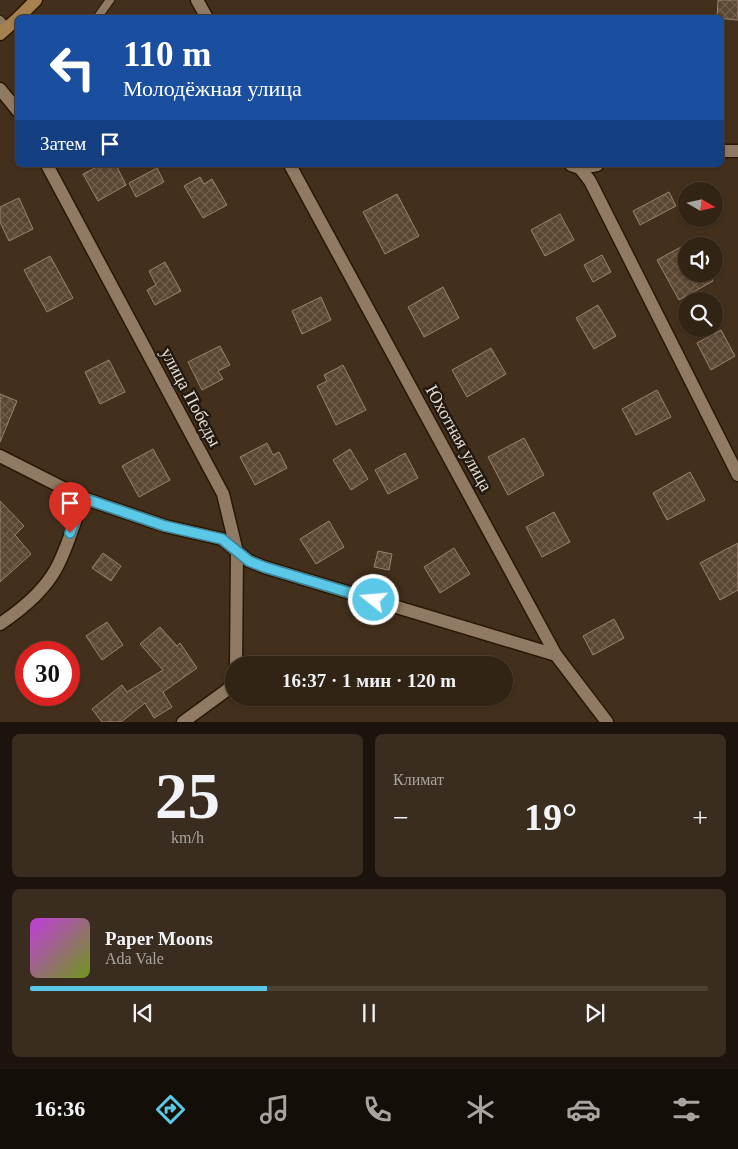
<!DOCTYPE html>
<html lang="ru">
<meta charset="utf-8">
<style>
:root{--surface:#322415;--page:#3a2c1e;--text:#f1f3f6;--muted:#a8a4a0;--line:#4d4134;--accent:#5ac8e6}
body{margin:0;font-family:Georgia,serif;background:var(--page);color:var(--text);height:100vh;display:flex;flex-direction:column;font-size:19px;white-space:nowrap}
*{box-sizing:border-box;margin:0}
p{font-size:16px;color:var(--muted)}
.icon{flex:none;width:28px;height:28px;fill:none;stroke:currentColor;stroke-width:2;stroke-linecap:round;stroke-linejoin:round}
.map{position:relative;height:722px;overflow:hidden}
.drawer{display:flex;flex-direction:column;gap:12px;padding:12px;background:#1c140c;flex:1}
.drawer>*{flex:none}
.top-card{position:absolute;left:15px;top:15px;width:709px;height:152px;border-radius:8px;box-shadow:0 1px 4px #0004,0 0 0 1px var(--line);background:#1a4fa0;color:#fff;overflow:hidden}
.needle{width:32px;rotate:99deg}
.fabs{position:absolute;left:678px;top:182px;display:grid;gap:10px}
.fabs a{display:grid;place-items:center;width:45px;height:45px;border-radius:50%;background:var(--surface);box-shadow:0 1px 4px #0004,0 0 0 1px var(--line);font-size:25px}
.speed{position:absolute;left:15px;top:641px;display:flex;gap:10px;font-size:25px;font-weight:700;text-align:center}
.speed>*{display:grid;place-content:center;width:65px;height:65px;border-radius:50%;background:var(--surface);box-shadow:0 1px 4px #0004,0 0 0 1px var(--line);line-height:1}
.speed .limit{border:8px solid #d22;background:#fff;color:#111}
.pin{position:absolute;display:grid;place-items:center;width:42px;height:42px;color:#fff;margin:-51px -21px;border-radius:50% 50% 50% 0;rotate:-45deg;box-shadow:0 0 5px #0007}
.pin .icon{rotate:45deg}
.me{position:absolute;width:55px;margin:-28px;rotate:287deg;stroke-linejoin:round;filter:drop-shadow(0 0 4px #0008)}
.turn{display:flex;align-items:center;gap:18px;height:105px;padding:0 25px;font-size:22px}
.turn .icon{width:65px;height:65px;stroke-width:2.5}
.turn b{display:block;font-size:35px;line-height:42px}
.then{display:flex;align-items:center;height:48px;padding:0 25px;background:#0003;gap:10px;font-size:19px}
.big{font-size:38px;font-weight:600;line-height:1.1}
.drawer .card{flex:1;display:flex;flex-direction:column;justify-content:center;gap:8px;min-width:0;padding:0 18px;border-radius:8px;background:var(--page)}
.drawer .dial{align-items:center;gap:0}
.dial b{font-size:65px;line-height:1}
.song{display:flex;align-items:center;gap:15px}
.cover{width:60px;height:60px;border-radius:8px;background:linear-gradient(135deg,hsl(290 70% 55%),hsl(80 70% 35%))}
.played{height:5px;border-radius:2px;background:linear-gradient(90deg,var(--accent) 35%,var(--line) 35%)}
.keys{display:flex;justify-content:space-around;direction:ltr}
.heat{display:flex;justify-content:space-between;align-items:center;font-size:28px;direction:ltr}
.drawer .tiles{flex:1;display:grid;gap:12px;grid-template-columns:1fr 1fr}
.card:last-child{grid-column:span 2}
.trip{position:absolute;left:225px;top:656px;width:288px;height:50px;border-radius:25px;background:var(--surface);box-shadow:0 1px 4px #0004,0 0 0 1px var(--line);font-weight:600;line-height:50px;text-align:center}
.menu{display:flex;height:80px;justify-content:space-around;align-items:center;background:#140e08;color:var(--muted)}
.menu .icon{width:35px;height:35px}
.menu .active{color:var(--accent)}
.menu b{font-size:22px;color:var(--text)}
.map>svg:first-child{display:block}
.building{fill:url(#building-cross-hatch);stroke:#99826c}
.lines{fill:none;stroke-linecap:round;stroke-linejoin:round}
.service-casing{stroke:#291704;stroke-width:10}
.minor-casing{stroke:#291704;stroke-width:15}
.tertiary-casing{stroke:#291704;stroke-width:15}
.secondary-casing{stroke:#291704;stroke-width:15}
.service{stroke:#907a64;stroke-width:8}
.minor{stroke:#907a64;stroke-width:12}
.tertiary{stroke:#907a64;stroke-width:12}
.secondary{stroke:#a6814f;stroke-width:12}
.route-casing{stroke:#3a8296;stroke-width:12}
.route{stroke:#5ac8e6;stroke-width:9}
.labels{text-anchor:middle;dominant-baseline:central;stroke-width:5;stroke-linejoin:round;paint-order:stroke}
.street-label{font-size:18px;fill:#e7dace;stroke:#221a11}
</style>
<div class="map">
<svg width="738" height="722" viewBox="0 0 738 722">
<defs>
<pattern id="building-cross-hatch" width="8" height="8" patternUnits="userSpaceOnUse" patternTransform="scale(1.25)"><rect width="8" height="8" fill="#5a4631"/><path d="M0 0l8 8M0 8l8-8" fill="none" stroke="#72604e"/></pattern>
</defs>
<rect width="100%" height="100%" fill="#43301c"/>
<path class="building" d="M 718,0 L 738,0 L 738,20 L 717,18 Z
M 101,165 L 116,165 L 126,185 L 98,201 L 83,174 Z
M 157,168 L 164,182 L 136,197 L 129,183 Z
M 200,177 L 204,184 L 212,179 L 227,205 L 203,218 L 184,186 Z
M 669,192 L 676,206 L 640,225 L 633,211 Z
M 397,194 L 419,236 L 385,254 L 363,212 Z
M 19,198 L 33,229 L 9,241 L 0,222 L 0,207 Z
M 560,214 L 574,240 L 545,256 L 531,230 Z
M 692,241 L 695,246 L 686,246 L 686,274 L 709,274 L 713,281 L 679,300 L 657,260 Z
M 602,255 L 611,272 L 593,282 L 584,265 Z
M 50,256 L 73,298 L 47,312 L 24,270 Z
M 165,262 L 181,291 L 155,305 L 147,290 L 156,285 L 149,271 Z
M 443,287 L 459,318 L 424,337 L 408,307 Z
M 321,297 L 331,320 L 302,334 L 292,311 Z
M 598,305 L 616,336 L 594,349 L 576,318 Z
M 721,330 L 735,356 L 711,370 L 697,343 Z
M 220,346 L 230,365 L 218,371 L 223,379 L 202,390 L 188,362 Z
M 491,348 L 506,374 L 467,397 L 452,370 Z
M 109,360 L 125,392 L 100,404 L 85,372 Z
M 343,365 L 366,410 L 336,425 L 317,386 L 327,381 L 324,375 Z
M 657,390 L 671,417 L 636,435 L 622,409 Z
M 0,394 L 17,401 L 0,442 Z
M 524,438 L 544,475 L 508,495 L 488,457 Z
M 267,443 L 273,455 L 279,452 L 287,468 L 255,485 L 240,457 Z
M 153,449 L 170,480 L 139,497 L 122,466 Z
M 350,449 L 368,479 L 351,490 L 333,460 Z
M 405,453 L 418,478 L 388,494 L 375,470 Z
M 690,472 L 705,500 L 667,520 L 653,493 Z
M 0,501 L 24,526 L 15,535 L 31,554 L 0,582 Z
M 554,512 L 570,542 L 542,557 L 526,527 Z
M 329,521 L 344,547 L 316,564 L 300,539 Z
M 738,543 L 738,590 L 720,600 L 700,563 Z
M 454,548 L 470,574 L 440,593 L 424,567 Z
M 378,551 L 392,554 L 389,570 L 374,567 Z
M 103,553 L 121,566 L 111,581 L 92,568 Z
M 614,619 L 624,638 L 593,655 L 583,636 Z
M 107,622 L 123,645 L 102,660 L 86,636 Z
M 160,627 L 177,646 L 180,643 L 197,668 L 163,692 L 172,707 L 154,718 L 145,703 L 121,722 L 102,722 L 92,709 L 122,685 L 127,692 L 163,670 L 140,644 Z"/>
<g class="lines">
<g class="service-casing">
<path id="service" d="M 97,18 L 110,0
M 0,20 L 7,28"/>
</g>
<g class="minor-casing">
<path id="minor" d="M 0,89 L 18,111
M 721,151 L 738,151
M 47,165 L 223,494 L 237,552 L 236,665
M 571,165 L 580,168 L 590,181 L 738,475
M 580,168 L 597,165
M 0,456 L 83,498 L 165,526 L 222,539 L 249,561 L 264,567 L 556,655
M 0,624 C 21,610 45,590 57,567 C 68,546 75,521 83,498
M 183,722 L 227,690 L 234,682"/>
</g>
<g class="tertiary-casing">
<path id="tertiary" d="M 197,0 L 207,18
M 290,165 L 556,655 L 607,722"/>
</g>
<g class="secondary-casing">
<path id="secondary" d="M 18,18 L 36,0
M 0,34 L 18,18"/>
</g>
<use href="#service" class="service"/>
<use href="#minor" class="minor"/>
<use href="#tertiary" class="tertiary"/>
<use href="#secondary" class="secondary"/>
</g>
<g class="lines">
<g class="route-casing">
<path id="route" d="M 70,533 L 83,498 L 165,526 L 222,539 L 249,561 L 264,567 L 374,600"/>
</g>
<use href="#route" class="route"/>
</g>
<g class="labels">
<g class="street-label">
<text transform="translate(191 397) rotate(62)">улица Победы</text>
<text transform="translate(459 438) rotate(61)">Юхотная улица</text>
</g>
</g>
</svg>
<div class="fabs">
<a><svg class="needle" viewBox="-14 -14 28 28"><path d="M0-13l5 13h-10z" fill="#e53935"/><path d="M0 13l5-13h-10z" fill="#a8a4a0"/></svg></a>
<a><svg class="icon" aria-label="sound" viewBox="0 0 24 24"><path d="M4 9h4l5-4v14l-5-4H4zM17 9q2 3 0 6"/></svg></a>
<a><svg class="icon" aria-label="search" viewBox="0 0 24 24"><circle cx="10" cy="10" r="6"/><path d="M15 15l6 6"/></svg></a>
</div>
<div class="speed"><div class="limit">30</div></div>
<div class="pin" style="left:70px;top:533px;background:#d93025"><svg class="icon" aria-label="arrive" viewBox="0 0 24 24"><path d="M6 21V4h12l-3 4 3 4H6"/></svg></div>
<svg class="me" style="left:374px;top:600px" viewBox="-20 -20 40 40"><circle r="17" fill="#5ac8e6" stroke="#fff" stroke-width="3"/><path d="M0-11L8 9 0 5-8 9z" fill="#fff"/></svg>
<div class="trip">16:37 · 1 мин · 120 m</div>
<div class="top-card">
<div class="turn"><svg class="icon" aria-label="left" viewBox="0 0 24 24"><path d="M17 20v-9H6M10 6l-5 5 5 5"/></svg><div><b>110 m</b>Молодёжная улица</div></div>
<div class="then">Затем<svg class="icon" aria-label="arrive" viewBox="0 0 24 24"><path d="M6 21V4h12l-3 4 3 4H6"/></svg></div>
</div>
</div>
<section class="drawer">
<div class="tiles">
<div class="card dial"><b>25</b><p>km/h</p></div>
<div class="card"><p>Климат</p>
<div class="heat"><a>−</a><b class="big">19°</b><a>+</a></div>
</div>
<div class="card">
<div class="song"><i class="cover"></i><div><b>Paper Moons</b><p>Ada Vale</p></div></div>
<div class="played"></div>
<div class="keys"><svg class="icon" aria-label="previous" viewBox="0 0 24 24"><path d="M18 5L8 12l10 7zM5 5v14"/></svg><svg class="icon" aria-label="pause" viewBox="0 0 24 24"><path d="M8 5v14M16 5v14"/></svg><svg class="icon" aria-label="next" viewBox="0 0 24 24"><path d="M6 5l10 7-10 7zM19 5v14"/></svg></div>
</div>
</div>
</section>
<nav class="menu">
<b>16:36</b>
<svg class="icon active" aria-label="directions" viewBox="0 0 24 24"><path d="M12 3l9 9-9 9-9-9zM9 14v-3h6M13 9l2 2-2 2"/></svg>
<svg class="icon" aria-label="music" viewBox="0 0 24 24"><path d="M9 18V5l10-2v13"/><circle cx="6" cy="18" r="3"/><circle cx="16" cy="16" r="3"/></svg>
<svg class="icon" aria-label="phone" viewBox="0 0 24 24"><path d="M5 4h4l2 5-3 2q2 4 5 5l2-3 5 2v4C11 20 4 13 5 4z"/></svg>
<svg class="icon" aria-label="climate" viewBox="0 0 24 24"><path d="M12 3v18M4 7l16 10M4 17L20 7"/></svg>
<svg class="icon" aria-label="car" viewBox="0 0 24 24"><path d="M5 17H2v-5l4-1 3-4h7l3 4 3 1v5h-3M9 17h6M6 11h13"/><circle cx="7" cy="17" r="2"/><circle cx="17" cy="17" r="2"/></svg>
<svg class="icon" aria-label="filters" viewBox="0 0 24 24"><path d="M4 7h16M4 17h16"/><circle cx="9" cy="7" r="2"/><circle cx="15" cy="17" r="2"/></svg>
</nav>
